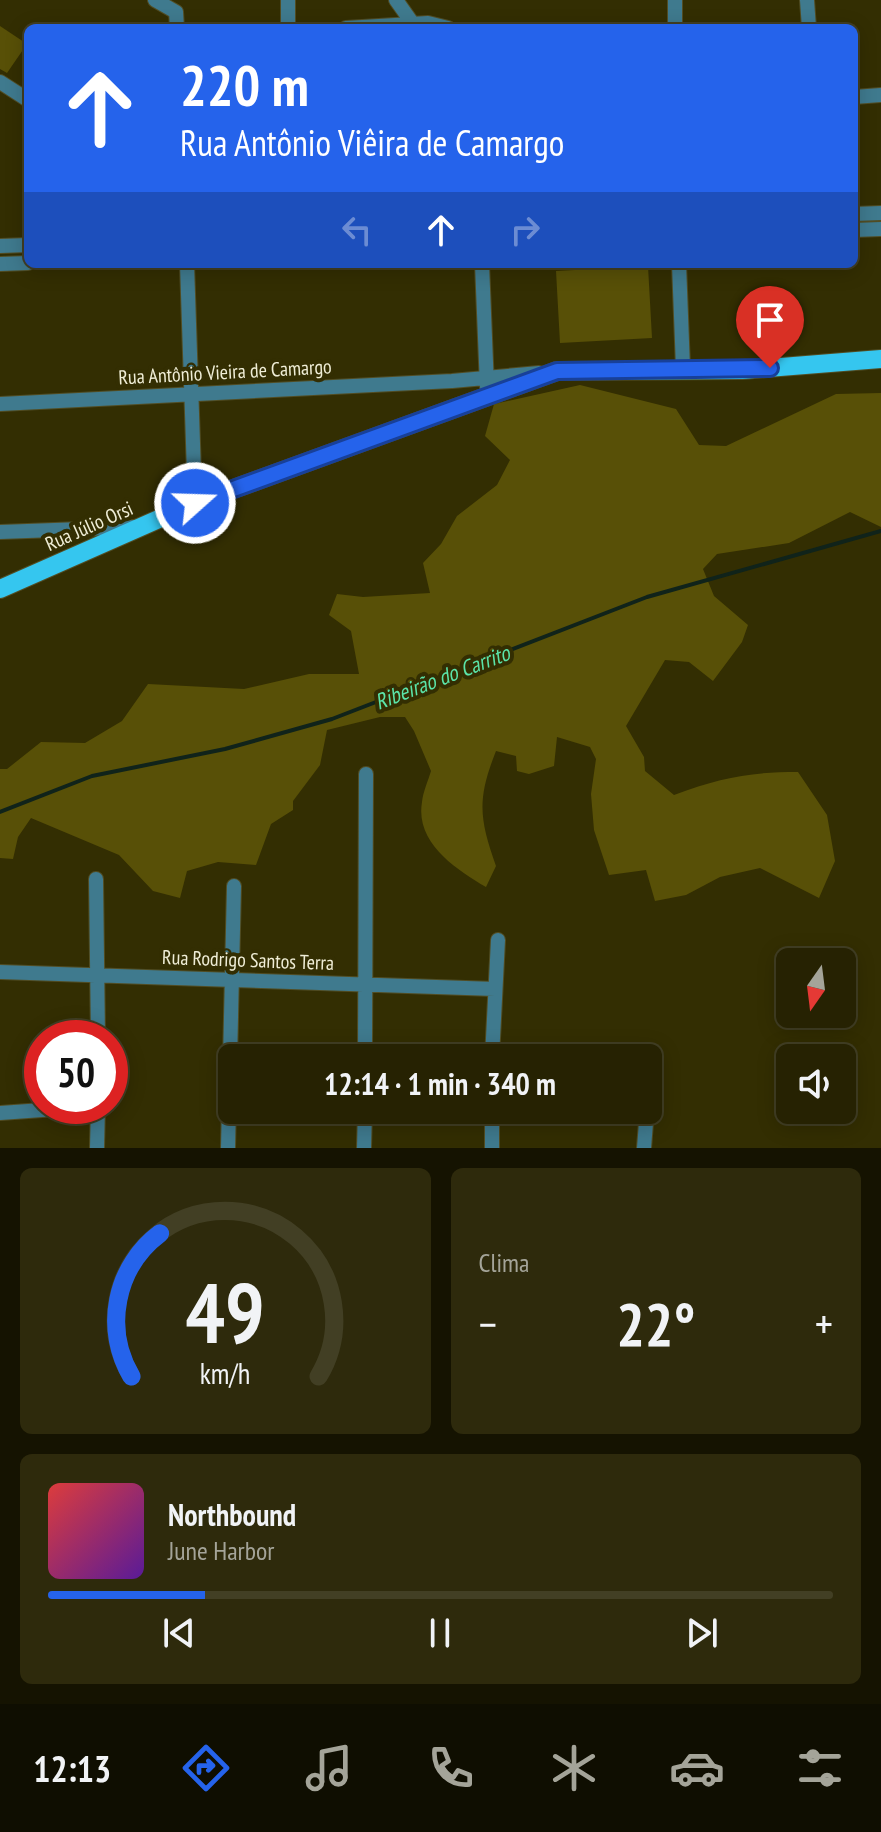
<!DOCTYPE html>
<html lang="pt">
<meta charset="utf-8">
<style>
:root{--surface:#262202;--page:#2e2a0c;--text:#f1f3f6;--muted:#a4a499;--line:#423f24;--accent:#2563eb}
body{margin:0;font-family:"PT Sans Narrow",sans-serif;background:var(--page);color:var(--text);height:100vh;display:flex;flex-direction:column;font-size:30px;white-space:nowrap}
*{box-sizing:border-box;margin:0}
p{font-size:26px;color:var(--muted)}
.icon{flex:none;width:44px;height:44px;fill:none;stroke:currentColor;stroke-width:2;stroke-linecap:round;stroke-linejoin:round}
.map{position:relative;height:1148px;overflow:hidden}
.side{display:flex;flex-direction:column;gap:20px;padding:20px;background:#151301;flex:1}
.side>*{flex:none}
.guide{position:absolute;left:24px;top:24px;width:834px;height:244px;border-radius:12px;box-shadow:0 4px 20px #0003,0 0 0 2px var(--line);background:#2563eb;color:#fff;overflow:hidden}
.needle{width:52px;rotate:194deg}
.controls{position:absolute;left:776px;top:948px;display:grid;gap:16px}
.controls a{display:grid;place-items:center;width:80px;height:80px;border-radius:12px;background:var(--surface);box-shadow:0 4px 20px #0003,0 0 0 2px var(--line);font-size:40px}
.speed{position:absolute;left:24px;top:1020px;display:flex;gap:16px;font-size:40px;font-weight:700;text-align:center}
.speed>*{display:grid;place-content:center;width:104px;height:104px;border-radius:50%;background:var(--surface);box-shadow:0 4px 20px #0003,0 0 0 2px var(--line);line-height:1}
.speed .limit{border:12px solid #d22;background:#fff;color:#111}
.pin{position:absolute;display:grid;place-items:center;width:68px;height:68px;color:#fff;margin:-82px -34px;border-radius:50% 50% 50% 0;rotate:-45deg;box-shadow:0 0 8px #0007}
.pin .icon{rotate:45deg}
.me{position:absolute;width:88px;margin:-44px;rotate:70deg;stroke-linejoin:round;filter:drop-shadow(0 0 6px #0008)}
.turn{display:flex;align-items:center;gap:28px;height:168px;padding:0 24px;font-size:36px}
.turn .icon{width:104px;height:104px;stroke-width:2.5}
.turn b{display:block;font-size:56px;line-height:68px}
.lanes{display:flex;align-items:center;height:76px;padding:0 24px;background:#0003;justify-content:center;gap:40px;direction:ltr}
.lanes .off{opacity:.35}
.big{font-size:60px;font-weight:800;line-height:1.1}
.side .tile{flex:1;display:flex;flex-direction:column;justify-content:center;gap:12px;min-width:0;padding:0 28px;border-radius:12px;background:var(--page)}
.side .dial{align-items:center;gap:0}
.dial svg{height:208px;overflow:visible;fill:none;stroke:var(--line);stroke-width:7;stroke-linecap:round;text-anchor:middle}
.dial text{fill:var(--text);stroke:none}
.song{display:flex;align-items:center;gap:24px}
.cover{width:96px;height:96px;border-radius:12px;background:linear-gradient(135deg,hsl(0 70% 55%),hsl(270 70% 35%))}
.played{height:8px;border-radius:4px;background:linear-gradient(90deg,var(--accent) 20%,var(--line) 20%)}
.keys{display:flex;justify-content:space-around;direction:ltr}
.heat{display:flex;justify-content:space-between;align-items:center;font-size:44px;direction:ltr}
.side .tiles{flex:1;display:grid;gap:20px;grid-template-columns:1fr 1fr}
.tile:last-child{grid-column:span 2}
.trip{position:absolute;left:218px;top:1044px;width:444px;height:80px;border-radius:12px;background:var(--surface);box-shadow:0 4px 20px #0003,0 0 0 2px var(--line);font-weight:800;line-height:80px;text-align:center}
.dock{display:flex;height:128px;justify-content:space-around;align-items:center;background:#0f0e01;color:var(--muted)}
.dock .icon{width:56px;height:56px}
.dock .on{color:var(--accent)}
.dock b{font-size:36px;color:var(--text)}
.map>svg:first-child{display:block}
.green{fill:#585007}
.lines{fill:none;stroke-linecap:round;stroke-linejoin:round}
.stream{stroke:#10231a;stroke-width:4}
.minor-casing{stroke:#514d24;stroke-width:16}
.major-casing{stroke:#514d24;stroke-width:20}
.minor{stroke:#3f7a8e;stroke-width:14}
.major{stroke:#35c6ef;stroke-width:18}
.route-casing{stroke:#184099;stroke-width:20}
.route{stroke:#2563eb;stroke-width:14}
.labels{text-anchor:middle;dominant-baseline:central;stroke-width:8;stroke-linejoin:round;paint-order:stroke}
.street-label{font-size:20px;fill:#efedd6;stroke:#332e02}
.water-label{font-size:22px;font-style:italic;fill:#5be4a9;stroke:#332e02}
</style>
<div class="map">
<svg width="881" height="1148" viewBox="0 0 881 1148">
<rect width="100%" height="100%" fill="#332e02"/>
<path class="green" d="M 0,26 L 27,44 L 7,73 L 0,69 Z
M 648,266 L 652,338 L 560,343 L 556,271 Z
M 580,385 L 676,409 L 699,445 L 726,446 L 836,394 L 881,393 L 881,527 L 850,512 L 789,543 L 717,554 L 703,569 L 714,596 L 748,625 L 742,642 L 713,681 L 689,662 L 665,660 L 626,726 L 644,757 L 645,771 L 674,795 C 720,778 748,772 798,772 L 827,815 L 835,861 L 819,898 L 760,868 L 720,877 L 686,895 L 655,901 L 646,870 L 609,875 L 594,830 L 591,794 L 596,759 L 590,747 L 557,737 L 554,766 L 529,774 L 517,771 L 516,756 L 496,751 C 477,799 479,818 496,866 L 486,887 C 456,869 415,843 422,802 C 423,792 428,781 431,771 L 414,731 L 405,717 L 380,717 L 327,730 L 320,765 L 293,801 L 293,810 L 271,824 L 256,865 L 218,862 L 187,871 L 180,898 L 153,891 L 119,855 L 31,818 L 18,837 L 13,859 L 0,858 L 0,769 L 7,769 L 41,742 L 85,743 L 122,721 L 148,684 L 244,689 L 309,674 L 359,674 L 351,631 L 329,615 L 337,594 L 363,597 L 430,593 L 423,563 L 441,544 L 457,516 L 497,485 L 510,460 L 485,436 L 494,404 Z"/>
<g class="lines">
<path class="stream" d="M 0,812 L 92,776 L 225,749 L 332,719 L 647,597 L 881,531"/>
<g class="minor-casing">
<path id="minor" d="M 155,0 L 176,12 L 177,28
M 288,0 L 288,28
M 396,0 L 413,24
M 675,0 L 675,28
M 807,0 L 809,28
M 346,28 L 428,23 L 448,28
M 0,82 L 28,100
M 854,97 L 881,95
M 854,214 L 881,213
M 854,230 L 881,229
M 0,246 L 28,245
M 0,264 L 28,263
M 187,264 L 195,503
M 482,264 L 487,387
M 679,264 L 683,368
M 0,404 L 452,381 L 539,373
M 0,532 L 136,527
M 96,879 L 98,1038
M 0,972 L 495,989
M 365,1058 L 366,774
M 492,1058 L 498,940
M 648,1070 L 650,1070 L 648,1098
M 492,1110 L 492,1148
M 0,1113 L 98,1106
M 97,1148 L 98,1106
M 228,1148 L 234,886
M 364,1148 L 365,1110
M 644,1148 L 647,1110"/>
</g>
<g class="major-casing">
<path id="major" d="M 0,589 L 195,503 L 557,371 L 742,370 L 881,359"/>
</g>
<use href="#minor" class="minor"/>
<use href="#major" class="major"/>
</g>
<g class="lines">
<g class="route-casing">
<path id="route" d="M 195,503 L 557,371 L 770,368"/>
</g>
<use href="#route" class="route"/>
</g>
<g class="labels">
<g class="street-label">
<text transform="translate(225 372) rotate(-3)">Rua Antônio Vieira de Camargo</text>
<text transform="translate(89 526) rotate(-24)">Rua Júlio Orsi</text>
<text transform="translate(248 960) rotate(2)">Rua Rodrigo Santos Terra</text>
</g>
<g class="water-label">
<text transform="translate(442 677) rotate(-21)">Ribeirão do Carrito</text>
</g>
</g>
</svg>
<div class="controls">
<a><svg class="needle" viewBox="-14 -14 28 28"><path d="M0-13l5 13h-10z" fill="#e53935"/><path d="M0 13l5-13h-10z" fill="#a4a499"/></svg></a>
<a><svg class="icon" aria-label="sound" viewBox="0 0 24 24"><path d="M4 9h4l5-4v14l-5-4H4zM17 9q2 3 0 6"/></svg></a>
</div>
<div class="speed"><div class="limit">50</div></div>
<div class="pin" style="left:770px;top:368px;background:#d93025"><svg class="icon" aria-label="arrive" viewBox="0 0 24 24"><path d="M6 21V4h12l-3 4 3 4H6"/></svg></div>
<svg class="me" style="left:195px;top:503px" viewBox="-20 -20 40 40"><circle r="17" fill="#2563eb" stroke="#fff" stroke-width="3"/><path d="M0-11L8 9 0 5-8 9z" fill="#fff"/></svg>
<div class="trip">12:14 · 1 min · 340 m</div>
<div class="guide">
<div class="turn"><svg class="icon" aria-label="ahead" viewBox="0 0 24 24"><path d="M12 20V5M6 11l6-6 6 6"/></svg><div><b>220 m</b>Rua Antônio Viêira de Camargo</div></div>
<div class="lanes"><svg class="icon off" aria-label="left" viewBox="0 0 24 24"><path d="M17 20v-9H6M10 6l-5 5 5 5"/></svg><svg class="icon" aria-label="ahead" viewBox="0 0 24 24"><path d="M12 20V5M6 11l6-6 6 6"/></svg><svg class="icon off" aria-label="right" viewBox="0 0 24 24"><path d="M7 20v-9h11M14 6l5 5-5 5"/></svg></div>
</div>
</div>
<section class="side">
<div class="tiles">
<div class="tile dial"><svg viewBox="0 0 100 80">
<path d="M14 69A42 42 0 1 1 86 69"/>
<path d="M14 69A42 42 0 0 1 25 14" stroke="#2563eb"/>
<text x="50" y="56" font-size="32" font-weight="700">49</text>
<text x="50" y="72" font-size="11">km/h</text>
</svg></div>
<div class="tile"><p>Clima</p>
<div class="heat"><a>−</a><b class="big">22°</b><a>+</a></div>
</div>
<div class="tile">
<div class="song"><i class="cover"></i><div><b>Northbound</b><p>June Harbor</p></div></div>
<div class="played"></div>
<div class="keys"><svg class="icon" aria-label="previous" viewBox="0 0 24 24"><path d="M18 5L8 12l10 7zM5 5v14"/></svg><svg class="icon" aria-label="pause" viewBox="0 0 24 24"><path d="M8 5v14M16 5v14"/></svg><svg class="icon" aria-label="next" viewBox="0 0 24 24"><path d="M6 5l10 7-10 7zM19 5v14"/></svg></div>
</div>
</div>
</section>
<nav class="dock">
<b>12:13</b>
<svg class="icon on" aria-label="directions" viewBox="0 0 24 24"><path d="M12 3l9 9-9 9-9-9zM9 14v-3h6M13 9l2 2-2 2"/></svg>
<svg class="icon" aria-label="music" viewBox="0 0 24 24"><path d="M9 18V5l10-2v13"/><circle cx="6" cy="18" r="3"/><circle cx="16" cy="16" r="3"/></svg>
<svg class="icon" aria-label="phone" viewBox="0 0 24 24"><path d="M5 4h4l2 5-3 2q2 4 5 5l2-3 5 2v4C11 20 4 13 5 4z"/></svg>
<svg class="icon" aria-label="climate" viewBox="0 0 24 24"><path d="M12 3v18M4 7l16 10M4 17L20 7"/></svg>
<svg class="icon" aria-label="car" viewBox="0 0 24 24"><path d="M5 17H2v-5l4-1 3-4h7l3 4 3 1v5h-3M9 17h6M6 11h13"/><circle cx="7" cy="17" r="2"/><circle cx="17" cy="17" r="2"/></svg>
<svg class="icon" aria-label="filters" viewBox="0 0 24 24"><path d="M4 7h16M4 17h16"/><circle cx="9" cy="7" r="2"/><circle cx="15" cy="17" r="2"/></svg>
</nav>
